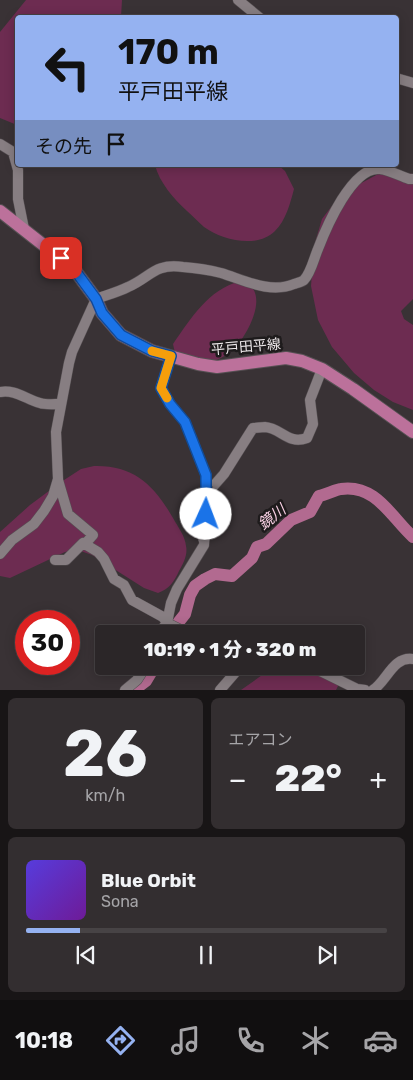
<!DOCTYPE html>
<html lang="ja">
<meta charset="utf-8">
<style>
:root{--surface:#2b2628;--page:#332e30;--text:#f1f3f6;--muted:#a6a5a8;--line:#474345;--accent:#95b2f1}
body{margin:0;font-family:Rubik,"Noto Sans JP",sans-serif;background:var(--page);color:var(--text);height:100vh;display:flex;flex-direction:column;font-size:19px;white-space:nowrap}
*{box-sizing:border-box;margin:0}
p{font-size:16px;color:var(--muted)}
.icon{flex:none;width:28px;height:28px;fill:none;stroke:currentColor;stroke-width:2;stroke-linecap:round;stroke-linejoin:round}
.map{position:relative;height:690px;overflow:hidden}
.details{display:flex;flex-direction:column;gap:8px;padding:8px;background:#181516;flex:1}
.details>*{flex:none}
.hud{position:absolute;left:15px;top:15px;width:384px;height:152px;border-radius:5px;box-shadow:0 2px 12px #0003,0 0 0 1px var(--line);background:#95b2f1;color:#111;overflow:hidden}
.speed{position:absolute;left:15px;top:610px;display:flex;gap:10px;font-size:25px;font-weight:700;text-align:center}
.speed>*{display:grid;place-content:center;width:65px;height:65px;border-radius:50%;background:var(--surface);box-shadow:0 2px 12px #0003,0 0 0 1px var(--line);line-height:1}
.speed .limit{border:8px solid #d22;background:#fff;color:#111}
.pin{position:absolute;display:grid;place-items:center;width:42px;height:42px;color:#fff;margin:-21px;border-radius:10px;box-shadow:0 2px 8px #0006}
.me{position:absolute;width:55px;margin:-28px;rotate:2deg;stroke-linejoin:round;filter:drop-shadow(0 0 4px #0008)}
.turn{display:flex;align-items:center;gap:18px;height:105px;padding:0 20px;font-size:22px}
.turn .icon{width:65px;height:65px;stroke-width:2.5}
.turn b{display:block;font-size:35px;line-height:42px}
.then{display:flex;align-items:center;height:48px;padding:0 20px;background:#0003;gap:10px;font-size:19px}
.big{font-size:38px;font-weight:800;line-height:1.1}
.details .card{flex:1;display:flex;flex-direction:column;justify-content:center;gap:8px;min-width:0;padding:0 18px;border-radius:8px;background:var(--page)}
.details .dial{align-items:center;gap:0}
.dial b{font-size:65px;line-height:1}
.song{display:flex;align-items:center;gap:15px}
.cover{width:60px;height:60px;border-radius:8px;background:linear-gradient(135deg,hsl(250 70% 55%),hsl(280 70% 35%))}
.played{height:5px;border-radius:2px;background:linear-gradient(90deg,var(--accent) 15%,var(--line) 15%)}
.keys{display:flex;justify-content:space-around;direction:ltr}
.heat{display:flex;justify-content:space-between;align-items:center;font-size:28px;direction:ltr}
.details .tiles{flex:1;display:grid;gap:8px;grid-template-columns:1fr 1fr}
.card:last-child{grid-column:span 2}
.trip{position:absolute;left:95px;top:625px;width:270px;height:50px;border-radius:5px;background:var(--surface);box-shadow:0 2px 12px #0003,0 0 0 1px var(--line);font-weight:800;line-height:50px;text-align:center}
.dock{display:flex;height:80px;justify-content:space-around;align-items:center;background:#110f10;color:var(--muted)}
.dock .icon{width:35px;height:35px}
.dock .selected{color:var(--accent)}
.dock b{font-size:22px;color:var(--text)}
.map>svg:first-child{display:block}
.green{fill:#6d2c51}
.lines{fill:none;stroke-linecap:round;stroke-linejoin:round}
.river{stroke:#b26a90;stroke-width:12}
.minor-casing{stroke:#565053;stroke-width:11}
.major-casing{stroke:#565053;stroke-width:14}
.minor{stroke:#877e82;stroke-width:10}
.major{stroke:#bc719b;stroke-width:12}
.minor-bridge-casing{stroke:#565053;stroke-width:11;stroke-linecap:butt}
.minor-bridge{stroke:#877e82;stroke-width:10}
.route-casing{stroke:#114b97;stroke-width:12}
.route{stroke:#1a73e8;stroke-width:9}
.slow{stroke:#f59e0b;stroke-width:9}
.labels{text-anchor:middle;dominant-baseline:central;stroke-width:5;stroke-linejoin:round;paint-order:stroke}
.street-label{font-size:14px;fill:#eee9eb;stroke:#1e1b1c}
.water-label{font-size:15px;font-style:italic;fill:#fcd3e7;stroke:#1e1b1c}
</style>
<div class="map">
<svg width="413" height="690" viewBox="0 0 413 690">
<rect width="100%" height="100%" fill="#393235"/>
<path class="green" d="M 26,0 L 122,0 L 121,17 L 18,18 L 17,125 L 0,118 L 0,32 Z
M 155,165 L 278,165 L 285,171 L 294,189 C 290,204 286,220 275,231 C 257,249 222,240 204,227 C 198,222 193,216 187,211 C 174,199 159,182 155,165 Z
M 396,171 L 413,174 L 413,299 L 401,311 L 404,319 L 413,325 L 413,410 L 393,402 L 374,390 L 354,373 L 332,347 L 318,320 L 311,286 L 314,246 L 322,219 L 341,194 L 380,173 Z
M 240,281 C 273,288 248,335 234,349 C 228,354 220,359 214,361 C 211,362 206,366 203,366 C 195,366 184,360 176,358 L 173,344 C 191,318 208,290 240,281 Z
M 94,466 C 134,465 154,485 173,518 C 178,527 185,536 186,546 C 188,555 183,564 179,571 C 174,582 169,589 158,593 L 144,588 L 92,555 L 78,550 L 65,552 L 10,578 L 0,576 L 0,532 L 30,505 L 61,482 L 81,469 Z
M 275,666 L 325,666 L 339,684 L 336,690 L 241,690 Z"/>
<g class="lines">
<path class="river" d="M 169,634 L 185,614 L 190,595 L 195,586 L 205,579 L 215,574 L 232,576 L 252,558 L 257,547 L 266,544 L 291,520 L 310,512 L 319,496 C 325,495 337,489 341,489 C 376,484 391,517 413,537
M 134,690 L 146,681 L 155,666"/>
<g class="minor-casing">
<path id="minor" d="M 238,0 L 260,18
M 396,78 L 413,83
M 0,144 L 13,152 L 18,170 L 18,199 L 24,229
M 171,356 L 161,388 L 170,404 L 185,422 L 206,475 L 207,486
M 0,392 C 14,389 26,399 40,403 C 46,405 54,404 60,404
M 58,480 L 68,514 L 93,535 L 85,544
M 204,541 L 196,518 L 195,507 L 224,474 L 253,428 C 257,428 261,427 265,427 C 281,428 288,445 307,438 L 313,424 L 310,400 L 322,369
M 0,554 L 12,540 L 34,524 L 44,511 L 53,496 L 58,479 L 56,432 L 69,363 L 72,352 L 96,299 C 107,295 118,292 128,287 C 151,277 154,263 183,267 C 196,268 209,270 221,273 C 244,280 270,294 294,284 C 297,283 302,282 304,280 C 311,273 314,258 318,249 C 326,228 352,166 380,169 C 389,170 400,176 409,179 L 413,179
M 55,560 L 66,560 L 83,543 L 98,552 L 104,559 L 114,579 L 124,585 L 132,600 L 163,617 L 167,623 L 179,629 L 190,633 L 204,632 L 212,634
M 158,634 L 167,623 L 171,603 L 177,589 L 204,545 L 207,500
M 267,634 L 277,634
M 310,666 L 357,689 L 365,690
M 125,690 L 137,680 L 146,666
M 220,690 L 241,666
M 373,690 C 387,681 393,656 413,659"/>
</g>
<g class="major-casing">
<path id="major" d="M 0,211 L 74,269 L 96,299 L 102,313 L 121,335 L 152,351 L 198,364 L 217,367 L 286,358 L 302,361 L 322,369 L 353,389 L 413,432"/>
</g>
<use href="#minor" class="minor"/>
<use href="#major" class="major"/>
<g class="minor-bridge-casing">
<path id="minor-bridge" d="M 207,500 L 207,486"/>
</g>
<use href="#minor-bridge" class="minor-bridge"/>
</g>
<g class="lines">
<g class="route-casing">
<path id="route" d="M 61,258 L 74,269 L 96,299 L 102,313 L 121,335 L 152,351 L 171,356 L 161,388 L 170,404 L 185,422 L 206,475 L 206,514"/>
</g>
<use href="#route" class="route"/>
<path class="slow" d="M 152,351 L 171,356 L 161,388 L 167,398"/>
</g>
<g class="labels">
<g class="street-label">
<text transform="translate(246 347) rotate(-5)">平戸田平線</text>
</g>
<g class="water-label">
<text transform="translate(272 517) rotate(-38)">鏡川</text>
</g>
</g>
</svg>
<div class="speed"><div class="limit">30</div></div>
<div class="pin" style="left:61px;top:258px;background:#d93025"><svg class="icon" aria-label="arrive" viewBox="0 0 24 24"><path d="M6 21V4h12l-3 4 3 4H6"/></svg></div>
<svg class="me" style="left:206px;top:514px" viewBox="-20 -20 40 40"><circle r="19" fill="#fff"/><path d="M0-13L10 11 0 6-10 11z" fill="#1a73e8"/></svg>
<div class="trip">10:19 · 1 分 · 320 m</div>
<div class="hud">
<div class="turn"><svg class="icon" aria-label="left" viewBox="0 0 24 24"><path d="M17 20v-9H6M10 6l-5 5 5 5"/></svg><div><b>170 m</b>平戸田平線</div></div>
<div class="then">その先<svg class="icon" aria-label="arrive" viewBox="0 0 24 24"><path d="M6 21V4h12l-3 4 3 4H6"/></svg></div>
</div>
</div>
<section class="details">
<div class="tiles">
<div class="card dial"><b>26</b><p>km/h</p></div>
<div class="card"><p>エアコン</p>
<div class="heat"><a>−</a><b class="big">22°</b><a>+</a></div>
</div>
<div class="card">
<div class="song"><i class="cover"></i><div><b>Blue Orbit</b><p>Sona</p></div></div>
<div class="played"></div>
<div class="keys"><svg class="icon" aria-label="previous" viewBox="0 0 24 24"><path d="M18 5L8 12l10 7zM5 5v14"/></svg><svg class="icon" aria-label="pause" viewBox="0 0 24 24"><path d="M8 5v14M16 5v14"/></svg><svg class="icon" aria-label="next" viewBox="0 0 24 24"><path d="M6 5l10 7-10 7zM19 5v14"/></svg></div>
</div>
</div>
</section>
<nav class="dock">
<b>10:18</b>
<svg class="icon selected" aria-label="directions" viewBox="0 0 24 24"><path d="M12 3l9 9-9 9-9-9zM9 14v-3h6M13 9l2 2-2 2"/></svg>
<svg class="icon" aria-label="music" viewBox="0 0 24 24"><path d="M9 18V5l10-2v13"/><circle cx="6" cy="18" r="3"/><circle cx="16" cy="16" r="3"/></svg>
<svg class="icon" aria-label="phone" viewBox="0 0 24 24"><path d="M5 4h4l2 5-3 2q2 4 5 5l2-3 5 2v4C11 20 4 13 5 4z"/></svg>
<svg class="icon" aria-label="climate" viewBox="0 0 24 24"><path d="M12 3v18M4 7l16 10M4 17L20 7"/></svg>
<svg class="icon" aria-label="car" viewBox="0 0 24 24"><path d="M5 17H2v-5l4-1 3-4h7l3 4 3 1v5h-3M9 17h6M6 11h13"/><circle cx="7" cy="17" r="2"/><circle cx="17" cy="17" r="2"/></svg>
</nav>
